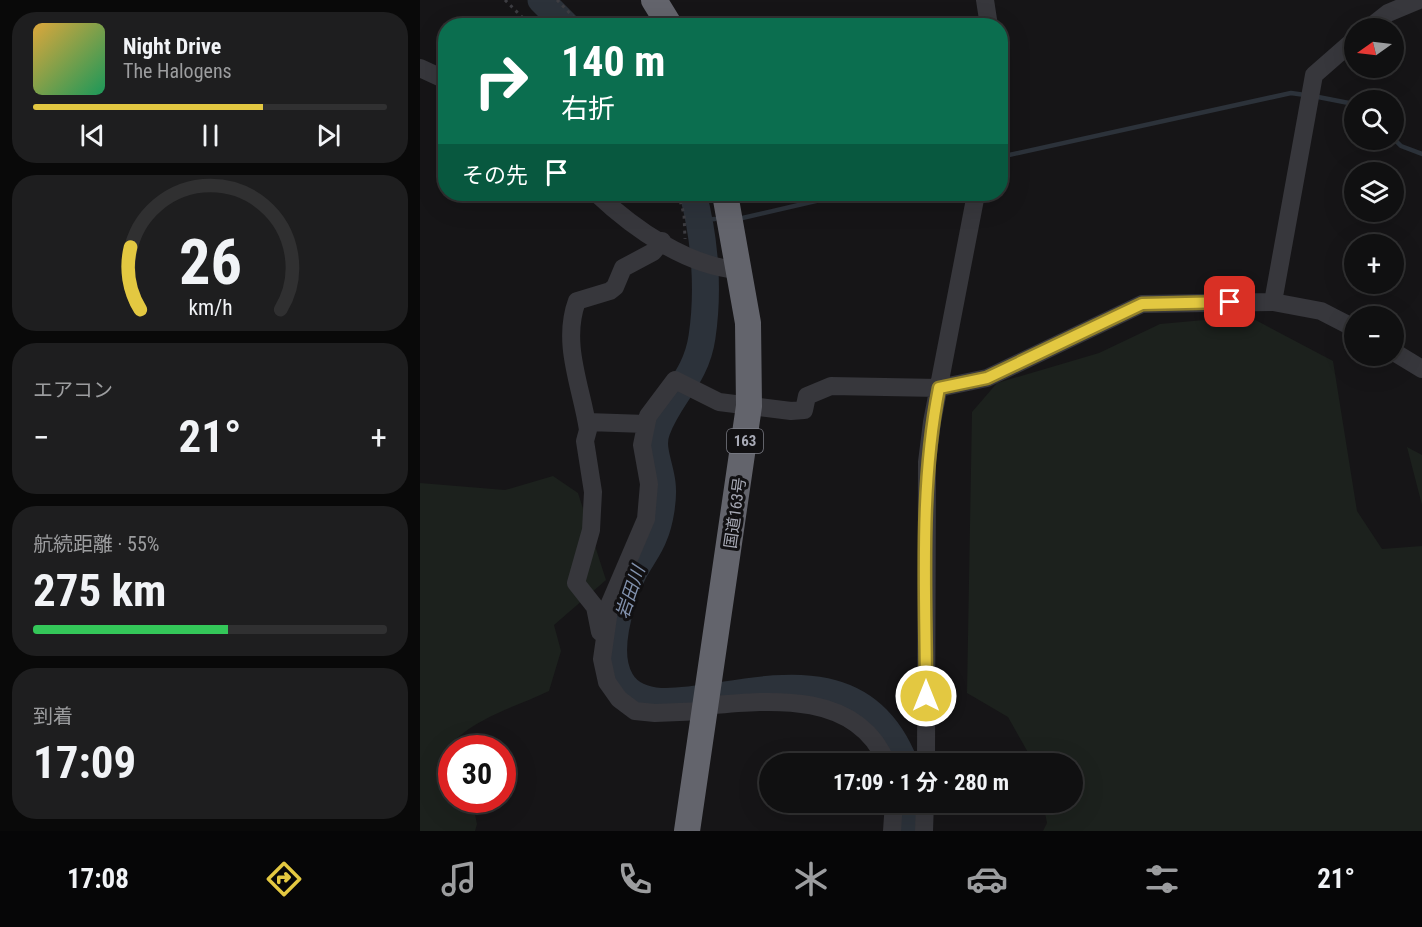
<!DOCTYPE html>
<html lang="ja">
<meta charset="utf-8">
<style>
:root{--surface:#101011;--page:#1e1e1f;--text:#f1f3f6;--muted:#9c9d9f;--line:#303031;--accent:#e3c841}
body{margin:0;font-family:"Roboto Condensed","Noto Sans JP",sans-serif;background:var(--page);color:var(--text);height:100vh;display:flex;flex-direction:column;font-size:22px;white-space:nowrap}
*{box-sizing:border-box;margin:0}
p{font-size:20px;color:var(--muted)}
.icon{flex:none;width:33px;height:33px;fill:none;stroke:currentColor;stroke-width:2;stroke-linecap:round;stroke-linejoin:round}
.map{position:relative;flex:1;overflow:hidden}
.sheet{display:flex;flex-direction:column;gap:12px;padding:12px;background:#090909;width:420px}
.sheet>*{flex:none}
.guide{position:absolute;left:18px;top:18px;width:570px;height:183px;border-radius:24px;box-shadow:0 6px 24px #0002,0 0 0 2px var(--line);background:#0b6e4f;color:#fff;overflow:hidden}
.needle{width:39px;rotate:256deg}
.buttons{position:absolute;left:924px;top:18px;display:grid;gap:12px}
.buttons a{display:grid;place-items:center;width:60px;height:60px;border-radius:50%;background:var(--surface);box-shadow:0 6px 24px #0002,0 0 0 2px var(--line);font-size:30px}
.speed{position:absolute;left:18px;top:735px;display:flex;gap:12px;font-size:30px;font-weight:700;text-align:center}
.speed>*{display:grid;place-content:center;width:78px;height:78px;border-radius:50%;background:var(--surface);box-shadow:0 6px 24px #0002,0 0 0 2px var(--line);line-height:1}
.speed .limit{border:9px solid #d22;background:#fff;color:#111}
.pin{position:absolute;display:grid;place-items:center;width:51px;height:51px;color:#fff;margin:-26px;border-radius:12px;box-shadow:0 3px 9px #0006}
.me{position:absolute;width:66px;margin:-33px;rotate:0deg;stroke-linejoin:round;filter:drop-shadow(0 0 4px #0008)}
.turn{display:flex;align-items:center;gap:21px;height:126px;padding:0 24px;font-size:27px}
.turn .icon{width:78px;height:78px;stroke-width:2.5}
.turn b{display:block;font-size:42px;line-height:51px}
.then{display:flex;align-items:center;height:57px;padding:0 24px;background:#0003;gap:12px;font-size:22px}
.big{font-size:45px;font-weight:700;line-height:1.1}
.sheet .widget{flex:1;display:flex;flex-direction:column;justify-content:center;gap:9px;min-width:0;padding:0 21px;border-radius:24px;background:var(--page)}
.sheet .dial{align-items:center;gap:0}
.dial svg{height:156px;overflow:visible;fill:none;stroke:var(--line);stroke-width:7;stroke-linecap:round;text-anchor:middle}
.dial text{fill:var(--text);stroke:none}
.song{display:flex;align-items:center;gap:18px}
.cover{width:72px;height:72px;border-radius:9px;background:linear-gradient(135deg,hsl(40 70% 55%),hsl(150 70% 35%))}
.played{height:6px;border-radius:3px;background:linear-gradient(90deg,var(--accent) 65%,var(--line) 65%)}
.keys{display:flex;justify-content:space-around;direction:ltr}
.heat{display:flex;justify-content:space-between;align-items:center;font-size:33px;direction:ltr}
.charge{height:9px;border-radius:4px;background:linear-gradient(90deg,#34c759 55%,var(--line) 0)}
.trip{position:absolute;left:339px;top:753px;width:324px;height:60px;border-radius:30px;background:var(--surface);box-shadow:0 6px 24px #0002,0 0 0 2px var(--line);font-weight:700;line-height:60px;text-align:center}
.menu{display:flex;height:96px;justify-content:space-around;align-items:center;background:#060607;color:var(--muted)}
.menu .icon{width:42px;height:42px}
.menu .active{color:var(--accent)}
.menu b{font-size:27px;color:var(--text)}
main{display:flex;flex:1;min-height:0}
.map>svg:first-child{display:block}
.green{fill:#1c211d}
.lines{fill:none;stroke-linecap:round;stroke-linejoin:round}
.stream{stroke:#2c323a;stroke-width:4.5}
.river{stroke:#2c323a;stroke-width:27}
.path{stroke:#3d3d42;stroke-width:3;stroke-dasharray:3 4.5;stroke-linecap:butt}
.minor{stroke:#37373c;stroke-width:18}
.highway{stroke:#63646c;stroke-width:26}
.route-casing{stroke:#94822a;stroke-width:15}
.route{stroke:#e3c841;stroke-width:10}
.labels{text-anchor:middle;dominant-baseline:central;stroke-width:6;stroke-linejoin:round;paint-order:stroke}
.shield{fill:#111012;stroke:#7b7c85;stroke-width:1.5}
.shield-label{font-size:15px;font-weight:bold;fill:#a8aab6}
.street-label{font-size:16px;fill:#a8aab6;stroke:#111012}
.water-label{font-size:18px;font-style:italic;fill:#8292ae;stroke:#111012}
</style>
<main>
<section class="sheet">
<div class="widget">
<div class="song"><i class="cover"></i><div><b>Night Drive</b><p>The Halogens</p></div></div>
<div class="played"></div>
<div class="keys"><svg class="icon" aria-label="previous" viewBox="0 0 24 24"><path d="M18 5L8 12l10 7zM5 5v14"/></svg><svg class="icon" aria-label="pause" viewBox="0 0 24 24"><path d="M8 5v14M16 5v14"/></svg><svg class="icon" aria-label="next" viewBox="0 0 24 24"><path d="M6 5l10 7-10 7zM19 5v14"/></svg></div>
</div>
<div class="widget dial"><svg viewBox="0 0 100 80">
<path d="M14 69A42 42 0 1 1 86 69"/>
<path d="M14 69A42 42 0 0 1 9 37" stroke="#e3c841"/>
<text x="50" y="56" font-size="32" font-weight="700">26</text>
<text x="50" y="72" font-size="11">km/h</text>
</svg></div>
<div class="widget"><p>エアコン</p>
<div class="heat"><a>−</a><b class="big">21°</b><a>+</a></div>
</div>
<div class="widget"><p>航続距離 · 55%</p><b class="big">275 km</b><div class="charge"></div></div>
<div class="widget"><p>到着</p><b class="big">17:09</b></div>
</section>
<div class="map">
<svg width="1002" height="831" viewBox="0 0 1002 831">
<rect width="100%" height="100%" fill="#161517"/>
<path class="green" d="M 828,316 L 913,361 L 937,511 L 962,549 L 1002,546 L 1002,831 L 623,831 L 627,823 L 623,803 L 652,802 L 652,764 L 614,763 L 588,717 L 547,693 L 552,412 L 577,383 L 679,353 L 740,324 Z
M 987,447 L 1002,455 L 1002,505 Z
M 133,476 L 158,493 L 186,580 L 134,625 L 141,651 L 129,691 C 96,707 44,721 25,753 L 31,763 L 32,800 L 52,800 L 57,824 L 55,831 L 0,831 L 0,483 L 85,490 Z"/>
<g class="lines">
<path class="stream" d="M 893,96 L 934,104
M 974,139 L 981,146 L 1002,154
M 580,157 L 871,93 L 885,95
M 318,219 L 426,194
M 280,220 L 295,219"/>
<path class="river" d="M 121,0 L 147,26
M 273,194 C 285,239 289,290 282,337 C 276,378 250,395 237,430 C 230,447 240,465 242,483 C 244,498 240,522 234,536 C 229,550 218,562 212,576 C 200,604 184,653 201,681 C 241,750 425,610 485,764
M 488,831 L 490,802"/>
<path class="path" d="M 85,0 L 111,26
M 137,0 L 162,26
M 258,194 L 264,214 L 265,239"/>
<path class="minor" d="M 565,0 L 569,26
M 949,28 L 968,13 L 999,0
M 0,68 L 26,80
M 177,194 C 214,229 267,266 318,270
M 853,302 L 894,75 L 934,40
M 974,352 L 1002,369
M 167,422 L 226,424
M 180,632 L 175,607 L 156,583 L 171,530 L 173,492 L 165,441 L 168,430 C 162,388 141,344 157,301 L 190,291 L 195,287 L 203,268 L 233,252 L 242,241
M 284,706 C 349,700 438,690 467,764
M 284,711 L 235,713 L 215,711 L 199,699 L 187,682 L 182,659 L 190,603 L 226,519 L 229,484 L 222,445 L 228,416 L 255,380 L 299,402 L 371,411 L 384,410 L 387,396 L 411,386 L 519,388 L 567,378 L 722,304 L 853,302 L 901,311 L 934,328
M 506,764 L 507,462 L 512,422 L 556,194
M 472,831 L 474,802
M 504,831 L 505,802"/>
<path class="highway" d="M 234,0 L 250,26
M 267,831 L 329,406 L 328,323 L 305,194"/>
</g>
<g class="lines">
<g class="route-casing">
<path id="route" d="M 506,696 C 506,593 499,489 519,388 L 567,378 L 722,304 L 810,302"/>
</g>
<use href="#route" class="route"/>
</g>
<g class="labels">
<rect class="shield" x="307" y="429" width="36" height="24" rx="4.5"/>
<g class="shield-label">
<text x="325" y="441">163</text>
</g>
<g class="street-label">
<text transform="translate(315 513) rotate(-82)">国道163号</text>
</g>
<g class="water-label">
<text transform="translate(210 592) rotate(-71)">岩田川</text>
</g>
</g>
</svg>
<div class="buttons">
<a><svg class="needle" viewBox="-14 -14 28 28"><path d="M0-13l5 13h-10z" fill="#e53935"/><path d="M0 13l5-13h-10z" fill="#9c9d9f"/></svg></a>
<a><svg class="icon" aria-label="search" viewBox="0 0 24 24"><circle cx="10" cy="10" r="6"/><path d="M15 15l6 6"/></svg></a>
<a><svg class="icon" aria-label="layers" viewBox="0 0 24 24"><path d="M12 4l9 5-9 5-9-5zM3 14l9 5 9-5"/></svg></a>
<a>+</a>
<a>−</a>
</div>
<div class="speed"><div class="limit">30</div></div>
<div class="pin" style="left:810px;top:302px;background:#d93025"><svg class="icon" aria-label="arrive" viewBox="0 0 24 24"><path d="M6 21V4h12l-3 4 3 4H6"/></svg></div>
<svg class="me" style="left:506px;top:696px" viewBox="-20 -20 40 40"><circle r="17" fill="#e3c841" stroke="#fff" stroke-width="3"/><path d="M0-11L8 9 0 5-8 9z" fill="#fff"/></svg>
<div class="trip">17:09 · 1 分 · 280 m</div>
<div class="guide">
<div class="turn"><svg class="icon" aria-label="right" viewBox="0 0 24 24"><path d="M7 20v-9h11M14 6l5 5-5 5"/></svg><div><b>140 m</b>右折</div></div>
<div class="then">その先<svg class="icon" aria-label="arrive" viewBox="0 0 24 24"><path d="M6 21V4h12l-3 4 3 4H6"/></svg></div>
</div>
</div>
</main>
<nav class="menu">
<b>17:08</b>
<svg class="icon active" aria-label="directions" viewBox="0 0 24 24"><path d="M12 3l9 9-9 9-9-9zM9 14v-3h6M13 9l2 2-2 2"/></svg>
<svg class="icon" aria-label="music" viewBox="0 0 24 24"><path d="M9 18V5l10-2v13"/><circle cx="6" cy="18" r="3"/><circle cx="16" cy="16" r="3"/></svg>
<svg class="icon" aria-label="phone" viewBox="0 0 24 24"><path d="M5 4h4l2 5-3 2q2 4 5 5l2-3 5 2v4C11 20 4 13 5 4z"/></svg>
<svg class="icon" aria-label="climate" viewBox="0 0 24 24"><path d="M12 3v18M4 7l16 10M4 17L20 7"/></svg>
<svg class="icon" aria-label="car" viewBox="0 0 24 24"><path d="M5 17H2v-5l4-1 3-4h7l3 4 3 1v5h-3M9 17h6M6 11h13"/><circle cx="7" cy="17" r="2"/><circle cx="17" cy="17" r="2"/></svg>
<svg class="icon" aria-label="filters" viewBox="0 0 24 24"><path d="M4 7h16M4 17h16"/><circle cx="9" cy="7" r="2"/><circle cx="15" cy="17" r="2"/></svg>
<b>21°</b>
</nav>
